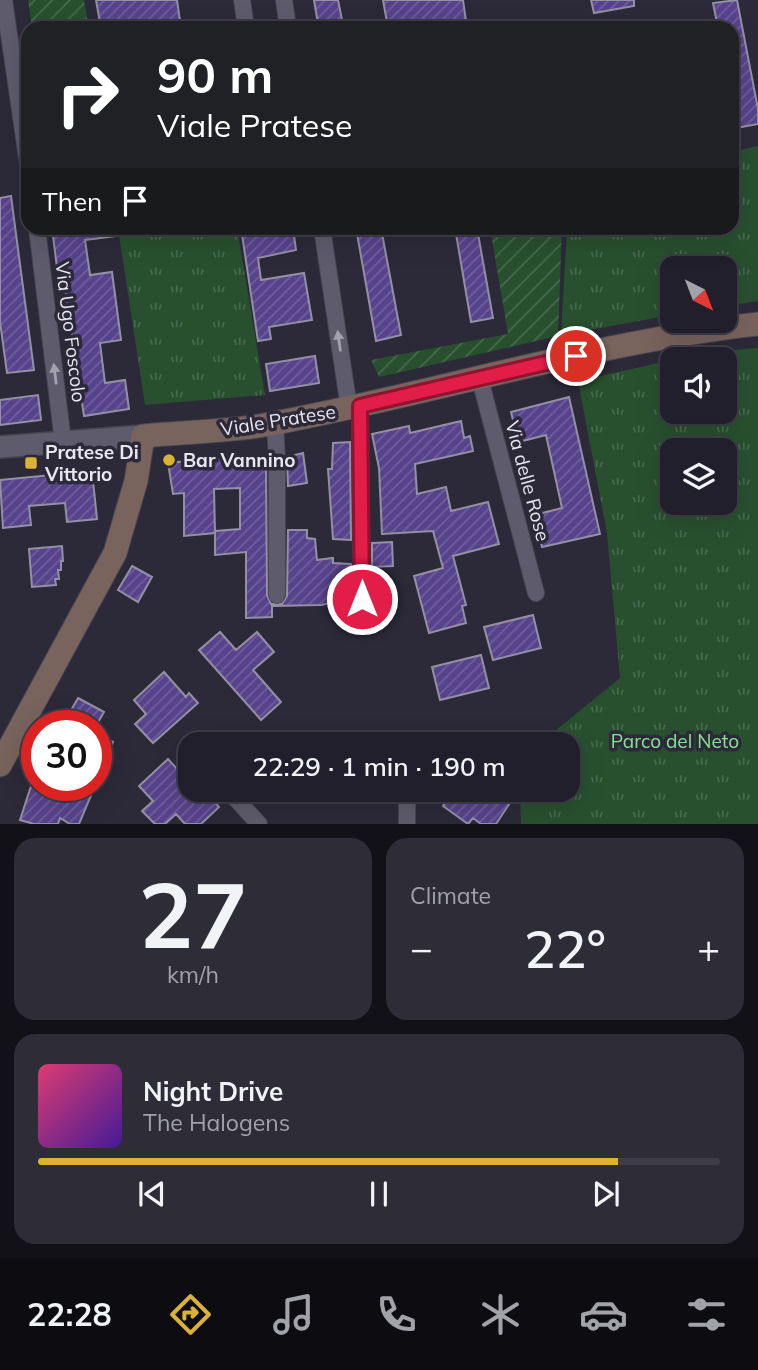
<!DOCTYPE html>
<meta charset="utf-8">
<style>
:root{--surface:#211f2b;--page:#2d2c37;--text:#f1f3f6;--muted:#a2a2a9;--line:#3e3d47;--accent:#dbb233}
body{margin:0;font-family:Mulish,sans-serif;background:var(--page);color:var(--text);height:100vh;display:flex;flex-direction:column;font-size:26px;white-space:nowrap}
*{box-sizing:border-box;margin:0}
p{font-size:23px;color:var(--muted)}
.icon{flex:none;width:38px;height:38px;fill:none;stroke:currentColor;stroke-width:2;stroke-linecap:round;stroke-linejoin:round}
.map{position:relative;height:824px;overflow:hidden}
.drawer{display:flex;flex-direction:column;gap:14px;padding:14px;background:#121118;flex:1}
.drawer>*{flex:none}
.hud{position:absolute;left:21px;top:21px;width:718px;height:214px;border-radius:21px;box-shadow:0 7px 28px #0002,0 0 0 2px var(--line);background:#202124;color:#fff;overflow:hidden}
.needle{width:46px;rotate:138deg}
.controls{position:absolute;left:660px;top:256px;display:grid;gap:14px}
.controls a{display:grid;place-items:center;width:77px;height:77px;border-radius:14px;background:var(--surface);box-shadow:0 7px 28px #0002,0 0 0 2px var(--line);font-size:35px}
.speed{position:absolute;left:21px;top:710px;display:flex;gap:14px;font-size:35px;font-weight:700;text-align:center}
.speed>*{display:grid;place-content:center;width:91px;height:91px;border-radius:50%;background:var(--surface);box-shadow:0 7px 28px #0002,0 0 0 2px var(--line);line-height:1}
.speed .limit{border:10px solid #d22;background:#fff;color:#111}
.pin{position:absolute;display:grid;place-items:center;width:60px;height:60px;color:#fff;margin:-30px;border:4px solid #fff;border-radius:50%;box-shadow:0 2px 7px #0007}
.me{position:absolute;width:77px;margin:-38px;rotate:0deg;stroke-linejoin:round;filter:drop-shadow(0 0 5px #0008)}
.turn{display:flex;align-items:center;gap:24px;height:147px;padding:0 21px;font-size:32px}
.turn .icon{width:91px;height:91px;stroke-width:2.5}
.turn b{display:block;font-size:49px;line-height:60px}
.then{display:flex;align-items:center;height:66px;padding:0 21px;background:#0003;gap:14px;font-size:26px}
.big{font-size:52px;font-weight:600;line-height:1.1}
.drawer .widget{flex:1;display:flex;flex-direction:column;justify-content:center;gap:10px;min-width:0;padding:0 24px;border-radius:21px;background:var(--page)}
.drawer .dial{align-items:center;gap:0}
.dial b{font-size:91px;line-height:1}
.song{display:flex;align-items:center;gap:21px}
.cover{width:84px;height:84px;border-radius:10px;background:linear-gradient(135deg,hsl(340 70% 55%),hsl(260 70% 35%))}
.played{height:7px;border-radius:4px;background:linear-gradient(90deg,var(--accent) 85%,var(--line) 85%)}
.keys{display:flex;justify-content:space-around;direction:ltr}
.heat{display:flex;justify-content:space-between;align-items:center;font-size:38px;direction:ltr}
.drawer .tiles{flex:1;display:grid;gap:14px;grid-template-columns:1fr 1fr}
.widget:last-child{grid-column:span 2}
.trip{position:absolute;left:178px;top:732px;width:402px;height:70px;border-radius:21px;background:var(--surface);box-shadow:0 7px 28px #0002,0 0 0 2px var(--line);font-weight:600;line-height:70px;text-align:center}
.tab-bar{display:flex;height:112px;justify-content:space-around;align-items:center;background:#0d0c11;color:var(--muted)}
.tab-bar .icon{width:49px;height:49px}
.tab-bar .selected{color:var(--accent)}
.tab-bar b{font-size:32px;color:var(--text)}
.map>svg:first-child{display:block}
.park{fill:url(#park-tufts);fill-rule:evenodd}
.garden{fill:url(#garden-furrows)}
.building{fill:url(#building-hatch);stroke:#9490a4;stroke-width:2}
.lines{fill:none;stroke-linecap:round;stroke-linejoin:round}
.minor-casing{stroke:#484552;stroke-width:18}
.tertiary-casing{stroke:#484552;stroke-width:24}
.secondary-casing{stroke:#484552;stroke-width:25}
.minor{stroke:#5e5b6c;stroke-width:16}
.tertiary{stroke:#5e5b6c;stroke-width:21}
.secondary{stroke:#79635d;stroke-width:23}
.oneway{fill:#a4a1af}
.route-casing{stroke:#92132f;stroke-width:18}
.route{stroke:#e11d48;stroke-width:12}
.poi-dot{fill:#dbb233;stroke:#2c2939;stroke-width:2.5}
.labels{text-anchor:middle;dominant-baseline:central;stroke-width:7;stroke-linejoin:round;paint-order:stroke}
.street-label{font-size:19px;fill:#e9e7f2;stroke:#2c2939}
.poi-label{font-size:19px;font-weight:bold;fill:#e9e7f2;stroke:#2c2939;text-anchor:start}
.park-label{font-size:19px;fill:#83e592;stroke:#2c2939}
</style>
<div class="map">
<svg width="758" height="824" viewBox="0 0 758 824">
<defs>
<pattern id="park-tufts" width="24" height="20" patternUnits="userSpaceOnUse" patternTransform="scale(1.75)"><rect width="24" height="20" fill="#28502f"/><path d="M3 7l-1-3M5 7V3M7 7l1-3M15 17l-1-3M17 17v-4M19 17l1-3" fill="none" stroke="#47694e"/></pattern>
<pattern id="garden-furrows" width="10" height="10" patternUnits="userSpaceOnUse" patternTransform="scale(1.75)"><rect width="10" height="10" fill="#28502f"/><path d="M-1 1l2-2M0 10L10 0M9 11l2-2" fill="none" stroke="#47694e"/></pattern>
<pattern id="building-hatch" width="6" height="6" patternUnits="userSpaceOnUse" patternTransform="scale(1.75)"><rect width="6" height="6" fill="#57438c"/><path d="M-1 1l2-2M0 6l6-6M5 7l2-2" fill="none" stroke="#6f5e9d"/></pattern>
</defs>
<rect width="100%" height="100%" fill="#2c2939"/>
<path class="park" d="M 758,146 L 758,301 L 725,306 L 724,268 L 672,268 L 672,315 L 561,335 L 567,228 L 732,228 L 732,152 Z
M 118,228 L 237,228 L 265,395 L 145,405 Z
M 758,348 L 758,824 L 521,824 L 520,789 L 569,789 L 569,744 L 539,744 L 620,678 L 607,533 L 578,381 L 672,360 L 672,411 L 724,411 L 724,359 L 678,359 L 710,352 ZM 672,450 L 724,450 L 724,502 L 672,502 Z"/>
<path class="garden" d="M 28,0 L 84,0 L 89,28 L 32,28 Z
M 490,228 L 562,228 L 558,336 L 379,377 L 371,360 L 508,334 Z"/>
<path class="building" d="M 96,0 L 177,0 L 181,28 L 101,28 Z
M 314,0 L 338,0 L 342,20 L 318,24 Z
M 383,0 L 463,0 L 467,28 L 388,28 Z
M 591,0 L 634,0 L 634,6 L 594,13 Z
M 737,0 L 758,109 L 758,124 L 736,128 L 732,102 L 732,28 L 718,28 L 713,3 Z
M 11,196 L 34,370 L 7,373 L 0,322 L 0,198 Z
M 52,228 L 124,228 L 125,235 L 85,240 L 90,275 L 112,272 L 121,340 L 100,343 L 105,383 L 125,380 L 129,409 L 84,416 L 62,268 L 57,268 Z
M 241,228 L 293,228 L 296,250 L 258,258 L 261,280 L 304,273 L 312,320 L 269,327 L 271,339 L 258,341 Z
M 356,228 L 381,228 L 401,335 L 376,341 Z
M 455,228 L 477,228 L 493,318 L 471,322 Z
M 315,356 L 319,383 L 270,391 L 266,364 Z
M 38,395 L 41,420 L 0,425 L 0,400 Z
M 569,397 L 600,534 L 542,547 L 534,515 L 562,508 L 546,435 L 515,443 L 511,425 L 514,424 L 511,412 Z
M 461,421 L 464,438 L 470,436 L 473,451 L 415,464 L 417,494 L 446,487 L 451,511 L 488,502 L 499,544 L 453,556 L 466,605 L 462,606 L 466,623 L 429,633 L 414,576 L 443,568 L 433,531 L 382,534 L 379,468 L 372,434 L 409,426 L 410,433 Z
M 350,442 L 351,540 L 333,539 L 328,469 L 332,469 L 333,443 Z
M 303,453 L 307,483 L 288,486 L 287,457 Z
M 206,459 L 266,459 L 267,595 L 271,604 L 282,604 L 287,596 L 288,530 L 307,530 L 307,538 L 315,539 L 317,560 L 333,558 L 333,563 L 351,564 L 351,596 L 333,595 L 333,602 L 322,605 L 272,606 L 272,617 L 246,618 L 246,552 L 215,555 L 215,531 L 240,529 L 240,488 L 214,489 L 215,533 L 184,536 L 184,493 L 173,494 L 168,463 Z
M 92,471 L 97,519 L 67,522 L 65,503 L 29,506 L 31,525 L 3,528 L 0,480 Z
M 392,542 L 393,566 L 372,567 L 372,543 Z
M 62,546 L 63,561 L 61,561 L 61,570 L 58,570 L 59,579 L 55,579 L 56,585 L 32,587 L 29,549 Z
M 132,566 L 152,577 L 138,602 L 118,590 Z
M 533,615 L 541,648 L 493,660 L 484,627 Z
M 220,632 L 236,650 L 257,632 L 274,652 L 253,670 L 281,702 L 261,720 L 199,650 Z
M 481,655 L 489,688 L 440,700 L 432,667 Z
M 164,672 L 186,697 L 189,693 L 198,703 L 153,743 L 135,724 L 146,714 L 134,700 Z
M 78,698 L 104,712 L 96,726 L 62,726 Z
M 102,736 L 113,742 L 96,782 L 96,751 Z
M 168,759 L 191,784 L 191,789 L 203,789 L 219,807 L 201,824 L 185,824 L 176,814 L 165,824 L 155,824 L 142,811 L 153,801 L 139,786 Z
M 31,786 L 95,786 L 79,824 L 70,824 L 60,818 L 58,824 L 34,824 L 20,820 Z
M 455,789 L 502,789 L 498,794 L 510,803 L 496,824 L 481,824 L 473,818 L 468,824 L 443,806 Z"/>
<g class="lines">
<g class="minor-casing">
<path id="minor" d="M 4,0 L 28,165
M 242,0 L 246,28
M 284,0 L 288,28
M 37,228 L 63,442
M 322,228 L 349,408
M 480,379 L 536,593
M 360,406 L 362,599
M 275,422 L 277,461 L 277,595
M 256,744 L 336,739 L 356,744
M 227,789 L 259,824
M 404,789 L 407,803 L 407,824"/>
</g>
<g class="tertiary-casing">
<path id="tertiary" d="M 0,447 L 143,436"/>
</g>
<g class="secondary-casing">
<path id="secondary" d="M 0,765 L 115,553 L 136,481 L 143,436 C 181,432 221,432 259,426 C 426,396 589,343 758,324"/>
</g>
<use href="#minor" class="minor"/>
<use href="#tertiary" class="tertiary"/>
<use href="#secondary" class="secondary"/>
</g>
<defs><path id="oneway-solid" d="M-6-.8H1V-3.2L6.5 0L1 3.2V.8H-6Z" transform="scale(1.75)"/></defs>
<g class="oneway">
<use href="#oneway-solid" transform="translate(339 341) rotate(-98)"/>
<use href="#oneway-solid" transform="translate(55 374) rotate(-97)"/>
</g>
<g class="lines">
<g class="route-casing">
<path id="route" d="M 362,599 L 360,406 L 576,356"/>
</g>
<use href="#route" class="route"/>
</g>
<g class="poi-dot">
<circle cx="169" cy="460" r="7"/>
<rect x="24" y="456" width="14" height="14" rx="3.5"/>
</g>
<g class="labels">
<g class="street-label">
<text transform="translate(71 332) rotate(83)">Via Ugo Foscolo</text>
<text transform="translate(278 420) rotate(-9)">Viale Pratese</text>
<text transform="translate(528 481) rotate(75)">Via delle Rose</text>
</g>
<g class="poi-label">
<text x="45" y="452">Pratese Di<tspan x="45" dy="22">Vittorio</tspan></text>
<text x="183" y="460">Bar Vannino</text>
</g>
<g class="park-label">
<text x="675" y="741">Parco del Neto</text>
</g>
</g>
</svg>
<div class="controls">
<a><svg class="needle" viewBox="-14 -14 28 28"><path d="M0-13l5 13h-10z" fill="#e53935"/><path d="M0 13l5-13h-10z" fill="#a2a2a9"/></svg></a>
<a><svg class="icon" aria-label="sound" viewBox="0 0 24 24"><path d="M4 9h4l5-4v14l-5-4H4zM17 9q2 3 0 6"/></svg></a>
<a><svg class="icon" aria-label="layers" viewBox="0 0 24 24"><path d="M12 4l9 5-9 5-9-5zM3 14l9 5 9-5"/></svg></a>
</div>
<div class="speed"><div class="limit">30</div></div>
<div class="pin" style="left:576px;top:356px;background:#d93025"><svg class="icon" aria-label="arrive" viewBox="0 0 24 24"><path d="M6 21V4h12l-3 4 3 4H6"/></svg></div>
<svg class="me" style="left:362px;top:599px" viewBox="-20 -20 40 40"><circle r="17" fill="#e11d48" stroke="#fff" stroke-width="3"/><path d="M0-11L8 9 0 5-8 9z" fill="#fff"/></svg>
<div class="trip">22:29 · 1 min · 190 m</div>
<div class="hud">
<div class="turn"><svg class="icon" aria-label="right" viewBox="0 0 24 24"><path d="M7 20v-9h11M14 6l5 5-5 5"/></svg><div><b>90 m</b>Viale Pratese</div></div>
<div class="then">Then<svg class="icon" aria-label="arrive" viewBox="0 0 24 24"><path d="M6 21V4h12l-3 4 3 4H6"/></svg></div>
</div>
</div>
<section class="drawer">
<div class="tiles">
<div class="widget dial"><b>27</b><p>km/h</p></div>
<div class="widget"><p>Climate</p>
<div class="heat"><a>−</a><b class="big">22°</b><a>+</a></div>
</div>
<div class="widget">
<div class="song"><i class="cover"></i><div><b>Night Drive</b><p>The Halogens</p></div></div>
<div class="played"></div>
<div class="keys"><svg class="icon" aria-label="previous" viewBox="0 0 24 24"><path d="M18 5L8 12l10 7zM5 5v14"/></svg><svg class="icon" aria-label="pause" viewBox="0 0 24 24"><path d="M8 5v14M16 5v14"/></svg><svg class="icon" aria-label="next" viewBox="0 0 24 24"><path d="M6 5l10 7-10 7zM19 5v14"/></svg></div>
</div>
</div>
</section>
<nav class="tab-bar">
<b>22:28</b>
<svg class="icon selected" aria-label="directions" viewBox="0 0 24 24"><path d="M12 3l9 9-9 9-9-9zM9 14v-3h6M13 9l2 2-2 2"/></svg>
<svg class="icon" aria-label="music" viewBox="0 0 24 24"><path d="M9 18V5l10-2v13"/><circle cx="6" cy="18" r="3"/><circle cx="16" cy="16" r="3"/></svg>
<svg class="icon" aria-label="phone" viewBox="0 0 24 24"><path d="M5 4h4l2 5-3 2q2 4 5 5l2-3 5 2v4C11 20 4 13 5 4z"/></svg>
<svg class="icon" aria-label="climate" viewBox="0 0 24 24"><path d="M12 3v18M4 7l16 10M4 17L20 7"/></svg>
<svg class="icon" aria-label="car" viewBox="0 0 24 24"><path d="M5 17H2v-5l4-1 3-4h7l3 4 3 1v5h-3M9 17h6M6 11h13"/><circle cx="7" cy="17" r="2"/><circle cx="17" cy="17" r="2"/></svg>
<svg class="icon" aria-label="filters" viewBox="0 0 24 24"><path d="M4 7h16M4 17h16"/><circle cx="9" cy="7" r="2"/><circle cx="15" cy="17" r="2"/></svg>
</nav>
